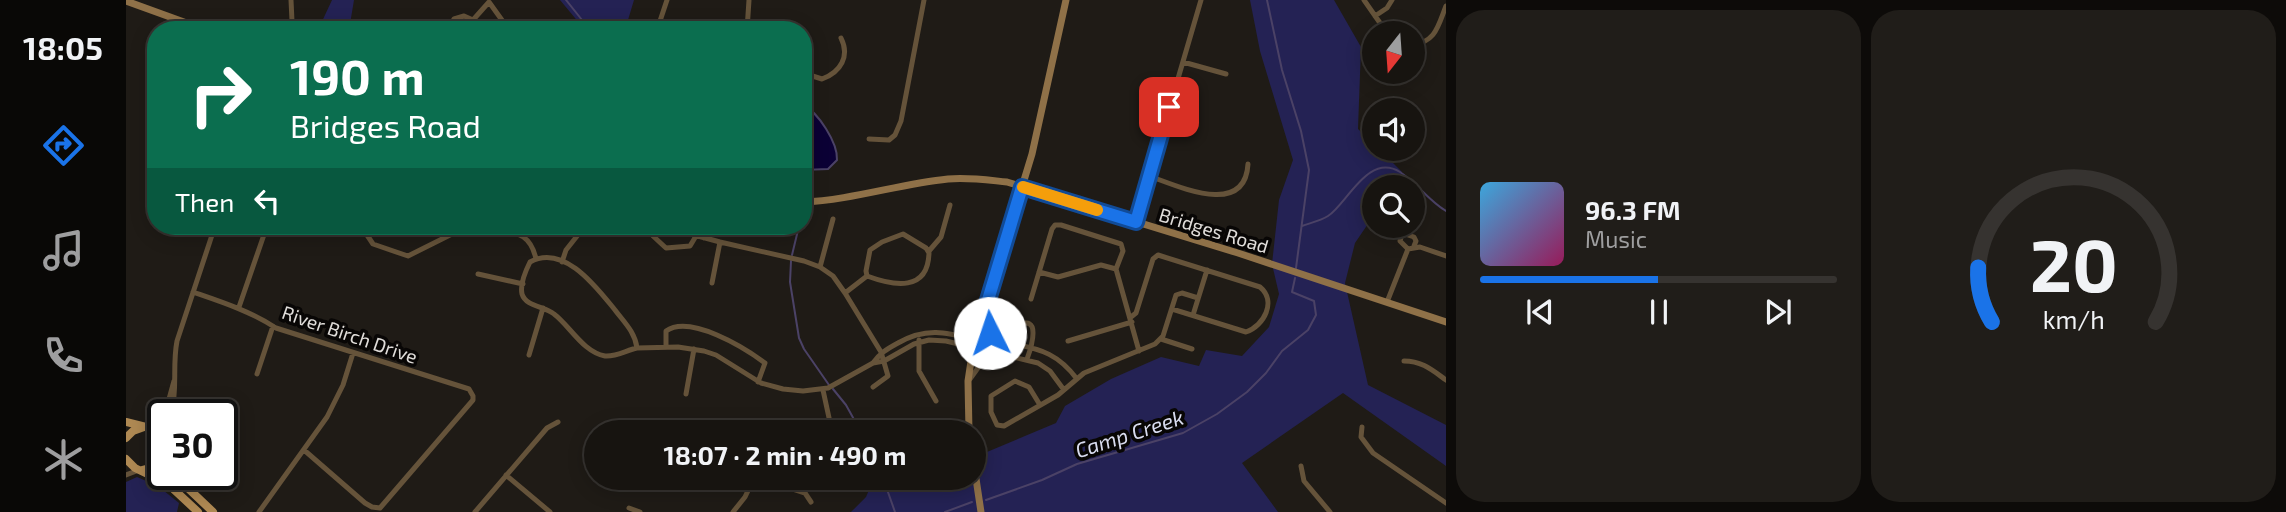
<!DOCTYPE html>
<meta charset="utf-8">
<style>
:root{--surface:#171410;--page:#201d19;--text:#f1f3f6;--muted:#9e9e9f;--line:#363330;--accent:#1a73e8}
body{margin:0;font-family:"Exo 2",sans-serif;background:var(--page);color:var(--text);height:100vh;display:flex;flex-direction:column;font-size:26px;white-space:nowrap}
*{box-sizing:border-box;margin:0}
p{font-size:23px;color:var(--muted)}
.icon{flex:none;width:38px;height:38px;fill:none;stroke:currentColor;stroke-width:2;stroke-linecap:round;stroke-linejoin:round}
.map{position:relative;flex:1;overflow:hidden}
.panel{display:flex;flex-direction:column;gap:10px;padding:10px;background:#0d0b09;width:840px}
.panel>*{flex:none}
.hud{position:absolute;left:21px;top:21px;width:665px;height:214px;border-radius:28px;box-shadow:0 4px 18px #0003,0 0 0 2px var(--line);background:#0b6e4f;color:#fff;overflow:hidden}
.needle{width:46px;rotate:197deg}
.fabs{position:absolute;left:1236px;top:21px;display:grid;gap:14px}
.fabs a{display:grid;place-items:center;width:63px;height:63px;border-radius:50%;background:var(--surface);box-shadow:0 4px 18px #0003,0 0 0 2px var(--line);font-size:35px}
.speed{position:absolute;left:21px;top:399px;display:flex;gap:14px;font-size:35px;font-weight:700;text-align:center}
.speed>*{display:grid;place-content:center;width:91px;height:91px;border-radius:50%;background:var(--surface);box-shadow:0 4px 18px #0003,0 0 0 2px var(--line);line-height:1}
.speed .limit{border:4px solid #111;border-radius:10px;background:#fff;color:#111}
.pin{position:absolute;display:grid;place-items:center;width:60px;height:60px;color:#fff;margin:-30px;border-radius:14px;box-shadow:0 4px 10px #0006}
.me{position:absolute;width:77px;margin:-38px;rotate:356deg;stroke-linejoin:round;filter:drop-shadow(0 0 5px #0008)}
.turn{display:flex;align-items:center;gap:24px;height:147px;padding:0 28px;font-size:32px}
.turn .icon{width:91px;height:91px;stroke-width:2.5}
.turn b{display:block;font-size:49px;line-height:60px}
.then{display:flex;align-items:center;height:66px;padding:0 28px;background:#0003;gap:14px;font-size:26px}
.panel .widget{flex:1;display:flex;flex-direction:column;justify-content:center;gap:10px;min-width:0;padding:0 24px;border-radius:28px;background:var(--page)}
.panel .dial{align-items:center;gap:0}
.dial svg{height:182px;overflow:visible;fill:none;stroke:var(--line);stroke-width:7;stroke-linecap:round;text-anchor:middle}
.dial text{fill:var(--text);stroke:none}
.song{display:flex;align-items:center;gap:21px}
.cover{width:84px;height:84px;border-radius:10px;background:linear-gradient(135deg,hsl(200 70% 55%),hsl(330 70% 35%))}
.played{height:7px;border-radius:4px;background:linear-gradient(90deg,var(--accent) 50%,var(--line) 50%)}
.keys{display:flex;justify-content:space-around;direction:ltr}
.panel .tiles{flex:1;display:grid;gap:10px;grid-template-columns:repeat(2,1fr)}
.trip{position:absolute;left:458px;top:420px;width:402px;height:70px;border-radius:35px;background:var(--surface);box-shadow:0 4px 18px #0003,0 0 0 2px var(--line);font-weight:700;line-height:70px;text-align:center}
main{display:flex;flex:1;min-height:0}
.tab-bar{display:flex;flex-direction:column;width:126px;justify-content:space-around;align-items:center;background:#090806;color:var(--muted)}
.tab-bar .icon{width:49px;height:49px}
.tab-bar .on{color:var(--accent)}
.tab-bar b{font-size:32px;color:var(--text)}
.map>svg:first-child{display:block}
.green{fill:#242254}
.water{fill:#0b0035;stroke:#4b4266;stroke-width:2}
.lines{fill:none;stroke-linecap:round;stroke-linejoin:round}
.stream{stroke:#4b4266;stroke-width:2}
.street{stroke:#65533a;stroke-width:5}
.secondary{stroke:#8f7148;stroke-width:7}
.primary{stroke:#af8953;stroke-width:8}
.route-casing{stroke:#114b97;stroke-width:18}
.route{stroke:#1a73e8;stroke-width:12}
.slow{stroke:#f59e0b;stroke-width:12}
.labels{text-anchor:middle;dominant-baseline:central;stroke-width:7;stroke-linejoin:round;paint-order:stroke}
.street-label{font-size:19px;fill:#e0ddda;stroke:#080605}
.water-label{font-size:21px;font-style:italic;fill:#d9dcef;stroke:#080605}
</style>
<main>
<nav class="tab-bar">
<b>18:05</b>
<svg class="icon on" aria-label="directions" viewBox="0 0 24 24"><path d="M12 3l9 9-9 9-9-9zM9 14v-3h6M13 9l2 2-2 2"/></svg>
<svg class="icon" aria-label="music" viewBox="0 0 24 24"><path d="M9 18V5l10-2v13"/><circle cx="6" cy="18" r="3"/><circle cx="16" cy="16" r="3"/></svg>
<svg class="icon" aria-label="phone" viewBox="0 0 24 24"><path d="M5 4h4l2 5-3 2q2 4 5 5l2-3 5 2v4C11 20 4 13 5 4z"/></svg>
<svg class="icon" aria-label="climate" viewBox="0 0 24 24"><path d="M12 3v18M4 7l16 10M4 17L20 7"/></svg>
</nav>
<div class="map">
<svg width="1320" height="512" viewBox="0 0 1320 512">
<rect width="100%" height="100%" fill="#1f1b16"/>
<path class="green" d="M 206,0 L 228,0 L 223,30 L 192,30 Z
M 434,0 L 508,0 L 499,30 L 459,30 Z
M 1124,0 L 1208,0 L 1235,47 L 1232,129 L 1248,144 L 1248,149 L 1253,149 L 1276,172 L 1266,187 L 1248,187 L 1248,215 L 1229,243 L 1219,283 L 1242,385 L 1320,425 L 1320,466 L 1217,393 L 1116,463 L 1152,512 L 725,512 L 740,497 L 748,478 L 849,478 L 849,457 L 930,423 L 939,406 L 985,379 L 1035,357 L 1073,366 L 1080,350 L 1116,356 L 1143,327 L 1153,294 L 1146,264 L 1153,200 L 1167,160 L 1134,51 Z
M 11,477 L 32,486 L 53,503 L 51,512 L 0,512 L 0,482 Z"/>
<path class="water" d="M 677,105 C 692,112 712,143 711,160 L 702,169 L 677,170 Z"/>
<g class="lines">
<path class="stream" d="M 440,0 L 464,30
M 1141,0 L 1156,70 L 1175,131 L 1183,170 L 1170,268
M 1176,226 C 1184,223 1194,221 1202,216 C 1221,204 1242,152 1274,172 C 1291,183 1302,200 1320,211
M 666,255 L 673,226
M 665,261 L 664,282 L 673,338 L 678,349 L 703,385
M 707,389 L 720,405 L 735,432
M 757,478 L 769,512
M 860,500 L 916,480 L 951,464 L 1057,433 L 1091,414 L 1121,392 L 1140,373 L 1156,351 L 1182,330 L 1190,315 L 1188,301 L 1166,292 L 1169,278
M 819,512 L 846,502"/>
<path class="street" d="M 165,0 L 166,21
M 1238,0 L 1261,33
M 1249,16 L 1261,8 L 1266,0
M 347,20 L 363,2 L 383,30
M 322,30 L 328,19 L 338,16 L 347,20 L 352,30
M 531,30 L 541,0
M 621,30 L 623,0
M 1286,45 C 1310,42 1312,26 1320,6
M 1057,62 L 1100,74
M 677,73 L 696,79 C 715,72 724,56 715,38
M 743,139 L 763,140 L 769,135 L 775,121 L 798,0
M 1023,176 C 1052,186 1119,218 1122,164
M 1010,222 L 1075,0
M 235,226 L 247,244 L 282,256 L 328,233 L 334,226
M 363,226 C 387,233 404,231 410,259
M 526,226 L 527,236 L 540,248 L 564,246 L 570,236
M 535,226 L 594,242 L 678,261 L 694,267 L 707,276 L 719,293 L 755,352 L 762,376 L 747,387
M 1278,226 L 1274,241 L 1282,249
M 1276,233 L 1288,237 L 1290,241 L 1288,246
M 777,234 L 800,248 L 803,253 C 802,292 768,286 741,276 L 740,271 L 744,250 L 756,242 Z
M 578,238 L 581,226
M 803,251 L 815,237 L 824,205
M 436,262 L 440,250 L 459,226
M 694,267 L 707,219
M 913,272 L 932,277 L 975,265 L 990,269 L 1013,351
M 352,274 L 397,284
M 586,283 L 594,242
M 67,292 C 96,302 124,311 150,328 L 343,389 L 347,396 L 347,400 L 254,508 L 246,507 L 239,503 L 178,450
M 719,293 L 741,276
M 905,299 L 926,229 L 929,225 L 935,225 L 995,244 L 997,251 L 990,269
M 1261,302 L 1282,249 L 1294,247 L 1320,256
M 113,307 L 141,226
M 859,315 L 864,333 L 881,342
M 1067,315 L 1081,270
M 1005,317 L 1010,313 L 1027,259 L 1032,255 L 1134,287 C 1151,301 1138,326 1120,332 L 1046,309
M 1035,339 L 1066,349
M 793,340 L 793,371 L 810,401
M 942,341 L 1006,322
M 540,347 L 540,331 C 564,314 619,348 639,363 L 632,382
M 511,348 C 501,350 490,357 479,356 C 457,352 444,326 428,314 C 419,306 400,307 396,294 C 394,285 400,270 404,262 C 438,243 471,288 489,310 C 498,322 509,332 511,348 L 552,347 L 578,351 L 590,355 L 635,383 L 657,389 L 677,391 L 702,388 L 747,363 L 758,361 L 788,344 L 803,340 L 820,341 L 912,363 L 924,371 L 938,390
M 403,355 L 417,308
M 883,355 L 889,327 C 917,311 905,348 901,359
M 1278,361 C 1296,361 1306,370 1320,380
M 747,363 C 754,353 761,349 772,343 C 806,323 830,336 866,344 C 873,345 880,343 887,344 C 916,349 933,355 951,379
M 131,374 L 147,326
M 844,379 L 857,361 L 869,355
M 697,390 L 705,427
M 560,394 L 568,349
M 914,405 L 903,387 L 889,381 L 865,396 L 865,412 L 871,425 L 878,426 L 932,395 L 958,373 L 1029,344 L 1037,336 L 1050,295 L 1056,293 L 1072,298
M 45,415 C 52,390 46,366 51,341 L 89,226
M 21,427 L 40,410 L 48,381
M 1236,427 L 1235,437 L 1247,453 L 1320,503
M 1175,466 L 1178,481 L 1204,512
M 0,475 L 13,470
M 380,475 L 424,512
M 633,478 L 679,493 L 685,502
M 503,508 L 514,512
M 133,512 L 201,417 L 217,385 L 227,353
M 349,512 L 421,428 L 432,422
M 607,512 L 619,497 L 628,478"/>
<path class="secondary" d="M 0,1 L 80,30
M 677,202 C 726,200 773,184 822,179 C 842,177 861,180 881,182 L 1112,253 L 1320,322
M 843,432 L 842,381 L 847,348 L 906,154 L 940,0
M 849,472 L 855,512"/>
<path class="primary" d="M 0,422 L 24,428 L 37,438
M 0,438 L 7,431 L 18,427
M 0,459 L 9,468 L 42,484 L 72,512
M 16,470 L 31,466 L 37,460
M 47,474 L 87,512"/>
</g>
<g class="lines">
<g class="route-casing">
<path id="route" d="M 864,333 L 860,327 L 859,310 L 896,187 L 1010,222 L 1043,107"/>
</g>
<use href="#route" class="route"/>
<path class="slow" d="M 897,187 L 971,210"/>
</g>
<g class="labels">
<g class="street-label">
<text transform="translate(1088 230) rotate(17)">Bridges Road</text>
<text transform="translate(224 334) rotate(19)">River Birch Drive</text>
</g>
<g class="water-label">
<text transform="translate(1003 433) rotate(-18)">Camp Creek</text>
</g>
</g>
</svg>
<div class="fabs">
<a><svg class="needle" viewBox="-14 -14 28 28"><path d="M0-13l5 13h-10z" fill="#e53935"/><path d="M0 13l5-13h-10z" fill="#9e9e9f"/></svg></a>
<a><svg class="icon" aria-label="sound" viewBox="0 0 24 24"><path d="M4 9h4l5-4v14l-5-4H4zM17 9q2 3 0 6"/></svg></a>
<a><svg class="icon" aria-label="search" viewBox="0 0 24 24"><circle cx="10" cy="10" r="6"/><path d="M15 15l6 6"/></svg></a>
</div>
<div class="speed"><div class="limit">30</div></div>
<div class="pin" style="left:1043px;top:107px;background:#d93025"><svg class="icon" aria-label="arrive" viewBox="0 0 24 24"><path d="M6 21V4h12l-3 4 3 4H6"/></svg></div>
<svg class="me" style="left:864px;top:333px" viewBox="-20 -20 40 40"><circle r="19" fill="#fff"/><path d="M0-13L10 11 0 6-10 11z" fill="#1a73e8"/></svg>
<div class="trip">18:07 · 2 min · 490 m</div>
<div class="hud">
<div class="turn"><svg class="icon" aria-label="right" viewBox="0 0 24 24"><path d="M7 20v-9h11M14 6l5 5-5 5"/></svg><div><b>190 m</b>Bridges Road</div></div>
<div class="then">Then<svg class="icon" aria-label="left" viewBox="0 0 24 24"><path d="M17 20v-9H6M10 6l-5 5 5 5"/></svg></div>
</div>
</div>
<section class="panel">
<div class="tiles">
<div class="widget">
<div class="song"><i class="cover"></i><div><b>96.3 FM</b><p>Music</p></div></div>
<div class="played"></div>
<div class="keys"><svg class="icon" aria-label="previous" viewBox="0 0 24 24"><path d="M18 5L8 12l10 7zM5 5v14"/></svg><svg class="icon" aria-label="pause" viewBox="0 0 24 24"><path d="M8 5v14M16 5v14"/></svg><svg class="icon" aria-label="next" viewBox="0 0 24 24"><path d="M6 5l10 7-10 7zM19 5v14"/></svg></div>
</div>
<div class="widget dial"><svg viewBox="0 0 100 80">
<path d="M14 69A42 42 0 1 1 86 69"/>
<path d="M14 69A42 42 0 0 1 8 45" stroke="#1a73e8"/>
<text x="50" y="56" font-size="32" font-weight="700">20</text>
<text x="50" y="72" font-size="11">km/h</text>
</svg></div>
</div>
</section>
</main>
